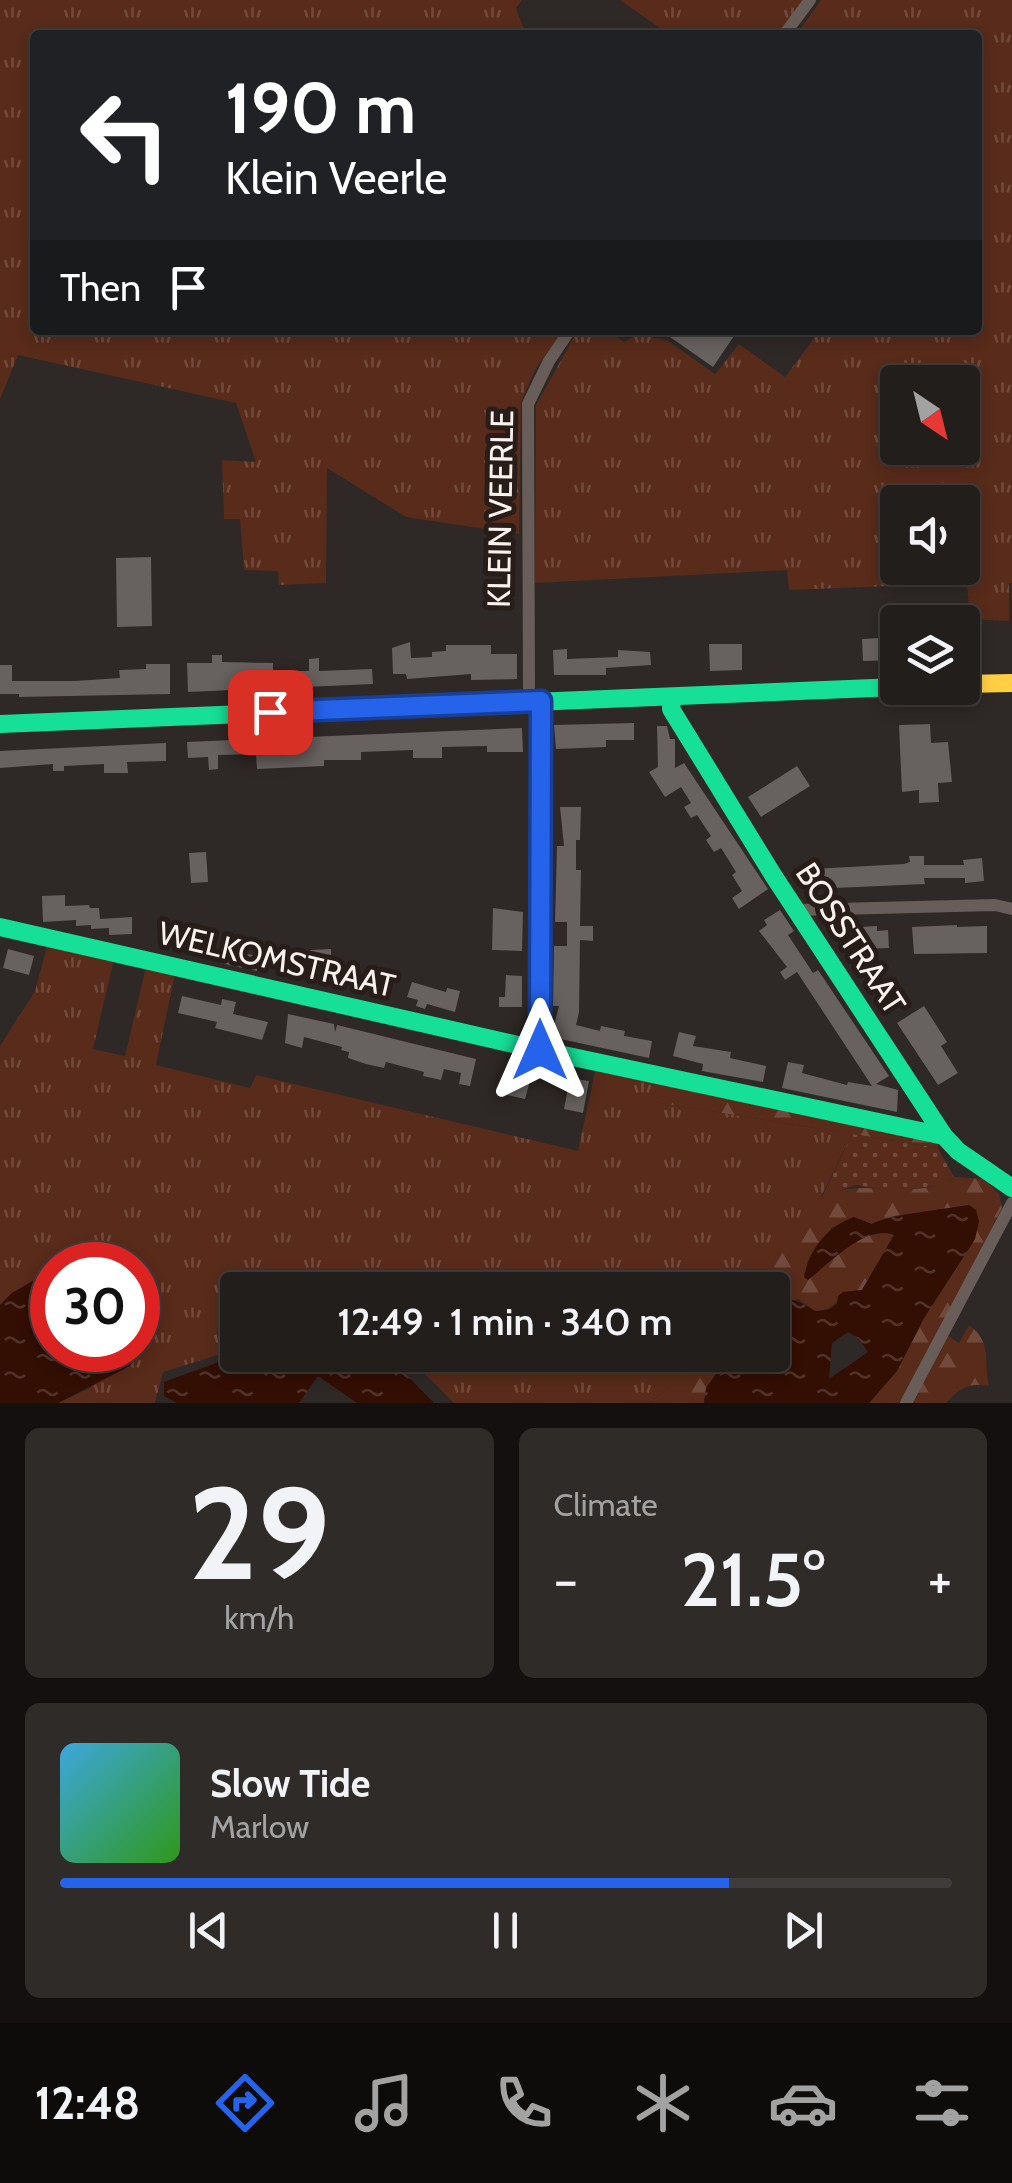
<!DOCTYPE html>
<meta charset="utf-8">
<style>
:root{--surface:#221e1c;--page:#2e2b29;--text:#f1f3f6;--muted:#a2a2a3;--line:#3f3c3b;--accent:#2563eb}
body{margin:0;font-family:Cabin,sans-serif;background:var(--page);color:var(--text);height:100vh;display:flex;flex-direction:column;font-size:38px;white-space:nowrap}
*{box-sizing:border-box;margin:0}
p{font-size:32px;color:var(--muted)}
.icon{flex:none;width:55px;height:55px;fill:none;stroke:currentColor;stroke-width:2;stroke-linecap:round;stroke-linejoin:round}
.map{position:relative;height:1403px;overflow:hidden}
.sheet{display:flex;flex-direction:column;gap:25px;padding:25px;background:#13100f;flex:1}
.sheet>*{flex:none}
.hud{position:absolute;left:30px;top:30px;width:952px;height:305px;border-radius:10px;box-shadow:0 5px 15px #0003,0 0 0 2px var(--line);background:#202124;color:#fff;overflow:hidden}
.needle{width:65px;rotate:145deg}
.controls{position:absolute;left:880px;top:365px;display:grid;gap:20px}
.controls a{display:grid;place-items:center;width:100px;height:100px;border-radius:10px;background:var(--surface);box-shadow:0 5px 15px #0003,0 0 0 2px var(--line);font-size:50px}
.speed{position:absolute;left:30px;top:1242px;display:flex;gap:20px;font-size:50px;font-weight:700;text-align:center}
.speed>*{display:grid;place-content:center;width:130px;height:130px;border-radius:50%;background:var(--surface);box-shadow:0 5px 15px #0003,0 0 0 2px var(--line);line-height:1}
.speed .limit{border:15px solid #d22;background:#fff;color:#111}
.pin{position:absolute;display:grid;place-items:center;width:85px;height:85px;color:#fff;margin:-42px;border-radius:20px;box-shadow:0 5px 15px #0006}
.me{position:absolute;width:110px;margin:-55px;rotate:0deg;stroke-linejoin:round;filter:drop-shadow(0 0 8px #0008)}
.turn{display:flex;align-items:center;gap:35px;height:210px;padding:0 30px;font-size:45px}
.turn .icon{width:130px;height:130px;stroke-width:2.5}
.turn b{display:block;font-size:70px;line-height:85px}
.then{display:flex;align-items:center;height:95px;padding:0 30px;background:#0003;gap:20px;font-size:38px}
.big{font-size:75px;font-weight:600;line-height:1.1}
.sheet .tile{flex:1;display:flex;flex-direction:column;justify-content:center;gap:15px;min-width:0;padding:0 35px;border-radius:15px;background:var(--page)}
.sheet .dial{align-items:center;gap:0}
.dial b{font-size:130px;line-height:1}
.song{display:flex;align-items:center;gap:30px}
.cover{width:120px;height:120px;border-radius:15px;background:linear-gradient(135deg,hsl(200 70% 55%),hsl(110 70% 35%))}
.played{height:10px;border-radius:5px;background:linear-gradient(90deg,var(--accent) 75%,var(--line) 75%)}
.keys{display:flex;justify-content:space-around;direction:ltr}
.heat{display:flex;justify-content:space-between;align-items:center;font-size:55px;direction:ltr}
.sheet .tiles{flex:1;display:grid;gap:25px;grid-template-columns:1fr 1fr}
.tile:last-child{grid-column:span 2}
.trip{position:absolute;left:220px;top:1272px;width:570px;height:100px;border-radius:10px;background:var(--surface);box-shadow:0 5px 15px #0003,0 0 0 2px var(--line);font-weight:600;line-height:100px;text-align:center}
.tab-bar{display:flex;height:160px;justify-content:space-around;align-items:center;background:#0e0c0b;color:var(--muted)}
.tab-bar .icon{width:70px;height:70px}
.tab-bar .selected{color:var(--accent)}
.tab-bar b{font-size:45px;color:var(--text)}
.map>svg:first-child{display:block}
.grass{fill:url(#grass-tufts);fill-rule:evenodd}
.forest{fill:url(#forest-firs)}
.park{fill:url(#park-dots)}
.water{fill:url(#water-ripples);fill-rule:evenodd}
.building{fill:#67615f}
.lines{fill:none;stroke-linecap:round;stroke-linejoin:round}
.street{stroke:#695d59;stroke-width:12}
.fast{stroke:#16e098;stroke-width:18}
.slow{stroke:#ffcf43;stroke-width:18}
.route-casing{stroke:#184099;stroke-width:25}
.route{stroke:#2563eb;stroke-width:18}
.labels{text-anchor:middle;dominant-baseline:central;stroke-width:10;stroke-linejoin:round;paint-order:stroke}
.street-label{font-size:32px;fill:#faf2ef;stroke:#281d18}
</style>
<div class="map">
<svg width="1012" height="1403" viewBox="0 0 1012 1403">
<defs>
<pattern id="grass-tufts" width="24" height="20" patternUnits="userSpaceOnUse" patternTransform="scale(2.5)"><rect width="24" height="20" fill="#582b1a"/><path d="M3 7l-1-3M5 7V3M7 7l1-3M15 17l-1-3M17 17v-4M19 17l1-3" fill="none" stroke="#714a3c"/></pattern>
<pattern id="forest-firs" width="22" height="20" patternUnits="userSpaceOnUse" patternTransform="scale(2.5)"><rect width="22" height="20" fill="#582b1a"/><path d="M5 1l3.5 6h-7zM16 11l3.5 6h-7z" fill="#714a3c"/></pattern>
<pattern id="park-dots" width="8" height="8" patternUnits="userSpaceOnUse" patternTransform="scale(2.5)"><rect width="8" height="8" fill="#582b1a"/><path d="M2 2h.1M6 6h.1" fill="none" stroke="#714a3c" stroke-width="1.8" stroke-linecap="round"/></pattern>
<pattern id="water-ripples" width="26" height="14" patternUnits="userSpaceOnUse" patternTransform="scale(2.5)"><rect width="26" height="14" fill="#330e03"/><path d="M2 4q2-2 4 0t4 0M15 11q2-2 4 0t4 0" fill="none" stroke="#513228"/></pattern>
</defs>
<rect width="100%" height="100%" fill="#2e2826"/>
<path class="grass" d="M 0,0 L 522,0 L 516,8 L 526,35 L 35,35 L 35,330 L 564,330 L 536,368 L 521,402 L 519,534 L 406,517 L 327,468 L 326,583 L 279,585 L 278,571 L 244,570 L 240,519 L 224,519 L 222,460 L 256,462 L 236,403 L 18,355 L 0,399 Z
M 620,0 L 806,0 L 780,35 L 670,35 Z
M 821,0 L 1012,0 L 1012,583 L 1009,583 L 1009,621 L 970,619 L 967,583 L 789,590 L 787,570 L 535,583 L 536,405 L 578,330 L 607,330 L 624,342 L 639,334 L 668,341 L 715,374 L 739,344 L 785,377 L 820,330 L 978,330 L 978,35 L 796,35 ZM 898,382 L 962,382 L 962,448 L 898,448 ZM 898,502 L 962,502 L 962,568 L 898,568 Z
M 48,943 L 114,959 L 93,1049 L 125,1056 L 146,967 L 175,974 L 156,1065 L 250,1088 L 256,1075 L 578,1151 L 595,1071 L 659,1084 L 655,1102 L 852,1134 L 821,1197 L 815,1202 L 751,1290 L 238,1290 L 237,1349 L 163,1372 L 155,1403 L 58,1403 L 88,1389 L 147,1346 L 143,1295 L 138,1294 L 138,1265 L 52,1265 L 52,1272 L 12,1293 L 0,1305 L 0,1046 L 35,991 Z
M 406,1355 L 704,1355 L 696,1366 L 649,1403 L 454,1403 Z"/>
<path class="forest" d="M 659,1084 L 938,1142 L 938,1148 L 654,1102 Z
M 954,1177 L 985,1179 L 999,1194 L 1002,1208 L 939,1330 L 959,1343 L 969,1325 C 993,1342 983,1362 989,1386 C 968,1382 959,1389 946,1403 L 869,1403 L 897,1371 L 924,1318 L 975,1239 L 969,1205 L 894,1216 L 872,1224 L 832,1227 C 821,1243 804,1259 807,1280 C 830,1263 863,1225 894,1235 L 862,1290 L 843,1292 C 836,1305 831,1310 815,1311 L 798,1299 L 773,1307 L 772,1290 L 751,1290 L 815,1201 C 860,1172 909,1205 954,1177 Z
M 704,1355 L 730,1355 C 720,1370 704,1384 704,1403 L 649,1403 L 696,1366 Z"/>
<path class="park" d="M 852,1134 L 938,1148 L 954,1177 L 941,1185 L 895,1191 L 855,1185 L 822,1197 Z"/>
<path class="water" d="M 969,1205 L 976,1210 L 979,1221 L 975,1239 L 924,1318 L 897,1371 L 869,1403 L 704,1403 L 706,1388 L 730,1355 L 772,1355 L 773,1307 C 791,1294 798,1301 815,1311 L 828,1310 L 837,1304 L 838,1296 L 843,1292 L 862,1290 L 894,1235 C 865,1224 829,1264 808,1280 L 804,1277 C 809,1249 828,1226 854,1217 L 872,1224 C 887,1215 947,1209 969,1205 ZM 848,1332 L 859,1339 L 868,1352 L 829,1379 L 832,1343 Z
M 48,1272 L 52,1272 L 52,1350 L 138,1350 L 138,1294 L 143,1295 L 153,1315 L 147,1346 L 130,1366 L 58,1403 L 0,1403 L 0,1305 L 12,1293 Z
M 238,1355 L 387,1355 L 434,1403 L 357,1403 L 318,1376 L 299,1403 L 177,1403 L 164,1396 L 164,1382 Z"/>
<path class="building" d="M 660,330 L 738,330 L 713,367 Z
M 151,557 L 152,626 L 117,627 L 116,558 Z
M 880,638 L 880,641 L 898,640 L 898,660 L 863,661 L 862,639 Z
M 410,642 L 411,658 L 432,657 L 432,652 L 446,651 L 446,645 L 491,645 L 491,654 L 517,654 L 517,679 L 471,680 L 471,674 L 407,679 L 406,674 L 393,674 L 392,648 Z
M 709,644 L 742,644 L 742,670 L 710,671 Z
M 567,649 L 567,659 L 618,657 L 618,650 L 650,652 L 651,665 L 606,668 L 606,675 L 554,675 L 553,650 Z
M 212,655 L 222,655 L 222,662 L 273,663 L 273,671 L 309,671 L 309,659 L 319,658 L 319,671 L 372,669 L 373,684 L 188,692 L 187,663 L 212,663 Z
M 146,664 L 170,664 L 170,694 L 19,697 L 19,694 L 0,694 L 0,665 L 12,665 L 12,681 L 75,681 L 120,678 L 119,670 L 146,669 Z
M 634,723 L 634,740 L 606,740 L 606,747 L 556,749 L 554,725 Z
M 930,724 L 931,743 L 948,742 L 952,782 L 938,783 L 939,802 L 919,803 L 919,790 L 902,792 L 899,725 Z
M 657,726 L 667,726 L 670,739 L 675,739 L 675,768 L 684,763 L 768,889 L 739,909 L 732,898 L 742,891 L 732,875 L 736,872 L 721,848 L 714,852 L 706,840 L 711,836 L 697,815 L 691,818 L 684,807 L 691,803 L 681,787 L 665,797 L 649,772 L 658,767 Z
M 522,728 L 523,752 L 487,752 L 487,746 L 442,747 L 442,758 L 413,758 L 413,750 L 361,752 L 361,760 L 324,760 L 324,766 L 257,769 L 256,754 L 218,755 L 218,769 L 209,770 L 208,757 L 188,758 L 187,742 Z
M 166,743 L 166,761 L 127,762 L 128,773 L 104,773 L 104,764 L 64,766 L 64,771 L 53,771 L 53,764 L 0,768 L 0,751 Z
M 797,766 L 810,786 L 761,817 L 748,797 Z
M 560,807 L 581,807 L 580,840 L 576,840 L 576,870 L 581,870 L 580,926 L 593,926 L 593,941 L 580,940 L 579,1012 L 576,1025 L 600,1031 L 601,1026 L 625,1031 L 624,1036 L 652,1041 L 649,1058 L 551,1037 L 559,1006 L 553,1006 L 554,946 L 567,946 L 567,922 L 555,922 L 557,846 L 564,846 Z
M 206,852 L 208,882 L 191,883 L 189,853 Z
M 909,856 L 924,856 L 924,865 L 964,865 L 963,860 L 982,858 L 984,881 L 965,883 L 965,878 L 924,878 L 925,884 L 812,889 L 812,869 L 904,864 L 910,862 Z
M 65,895 L 65,906 L 89,905 L 90,908 L 99,908 L 100,919 L 132,917 L 132,934 L 109,935 L 109,928 L 91,929 L 91,925 L 76,926 L 76,920 L 43,922 L 42,896 Z
M 493,908 L 523,912 L 522,951 L 492,950 Z
M 780,910 L 794,931 L 788,935 L 813,973 L 818,970 L 889,1076 L 876,1084 L 898,1090 L 897,1112 L 782,1088 L 788,1062 L 804,1065 L 802,1073 L 847,1085 L 848,1082 L 872,1086 L 797,972 L 785,980 L 780,972 L 787,967 L 759,931 L 767,925 L 764,920 Z
M 957,925 L 957,927 L 987,926 L 987,953 L 914,954 L 912,927 Z
M 877,926 L 877,931 L 888,930 L 889,948 L 858,949 L 861,927 Z
M 222,941 L 238,944 L 236,951 L 260,957 L 257,971 L 220,963 Z
M 8,949 L 34,956 L 29,975 L 3,968 Z
M 331,949 L 332,981 L 311,982 L 310,950 Z
M 506,975 L 522,976 L 522,1007 L 499,1007 L 499,997 L 505,997 Z
M 412,982 L 446,992 L 447,988 L 460,991 L 455,1012 L 427,1004 L 425,1009 L 416,1006 L 418,1000 L 407,997 Z
M 182,996 L 221,1005 L 222,999 L 236,1002 L 233,1014 L 268,1022 L 262,1040 L 215,1028 L 217,1022 L 178,1013 Z
M 924,1006 L 947,1042 L 941,1046 L 958,1073 L 938,1085 L 897,1023 Z
M 288,1014 L 334,1024 L 335,1032 L 337,1025 L 476,1059 L 470,1086 L 459,1084 L 461,1073 L 444,1069 L 441,1080 L 423,1076 L 424,1072 L 386,1062 L 384,1068 L 366,1064 L 348,1058 L 349,1052 L 341,1050 L 342,1047 L 304,1037 L 302,1048 L 285,1043 Z
M 679,1032 L 696,1036 L 693,1046 L 731,1052 L 730,1058 L 766,1066 L 763,1082 L 702,1071 L 703,1064 L 673,1056 Z
M 515,1066 L 533,1070 L 525,1099 L 507,1095 Z
M 570,1078 L 589,1081 L 583,1113 L 564,1109 Z"/>
<g class="lines">
<path class="street" d="M 784,35 L 810,0
M 529,700 L 528,404 L 549,361 L 570,330
M 797,910 L 995,905 L 1012,909
M 540,1050 L 541,701
M 906,1403 L 1012,1203"/>
<path class="fast" d="M 672,697 L 671,709 L 773,875 L 944,1136 L 958,1151 L 1012,1188
M 0,724 L 898,687
M 0,927 L 540,1050 L 944,1136"/>
<path class="slow" d="M 962,684 L 1012,683"/>
</g>
<g class="lines">
<g class="route-casing">
<path id="route" d="M 270,712 L 541,701 L 540,1050"/>
</g>
<use href="#route" class="route"/>
</g>
<g class="labels">
<g class="street-label">
<text transform="translate(500 509) rotate(-89)">KLEIN VEERLE</text>
<text transform="translate(851 938) rotate(57)">BOSSTRAAT</text>
<text transform="translate(277 959) rotate(13)">WELKOMSTRAAT</text>
</g>
</g>
</svg>
<div class="controls">
<a><svg class="needle" viewBox="-14 -14 28 28"><path d="M0-13l5 13h-10z" fill="#e53935"/><path d="M0 13l5-13h-10z" fill="#a2a2a3"/></svg></a>
<a><svg class="icon" aria-label="sound" viewBox="0 0 24 24"><path d="M4 9h4l5-4v14l-5-4H4zM17 9q2 3 0 6"/></svg></a>
<a><svg class="icon" aria-label="layers" viewBox="0 0 24 24"><path d="M12 4l9 5-9 5-9-5zM3 14l9 5 9-5"/></svg></a>
</div>
<div class="speed"><div class="limit">30</div></div>
<div class="pin" style="left:270px;top:712px;background:#d93025"><svg class="icon" aria-label="arrive" viewBox="0 0 24 24"><path d="M6 21V4h12l-3 4 3 4H6"/></svg></div>
<svg class="me" style="left:540px;top:1050px" viewBox="-20 -20 40 40"><path d="M0-17L14 15 0 8-14 15z" fill="#2563eb" stroke="#fff" stroke-width="4"/></svg>
<div class="trip">12:49 · 1 min · 340 m</div>
<div class="hud">
<div class="turn"><svg class="icon" aria-label="left" viewBox="0 0 24 24"><path d="M17 20v-9H6M10 6l-5 5 5 5"/></svg><div><b>190 m</b>Klein Veerle</div></div>
<div class="then">Then<svg class="icon" aria-label="arrive" viewBox="0 0 24 24"><path d="M6 21V4h12l-3 4 3 4H6"/></svg></div>
</div>
</div>
<section class="sheet">
<div class="tiles">
<div class="tile dial"><b>29</b><p>km/h</p></div>
<div class="tile"><p>Climate</p>
<div class="heat"><a>−</a><b class="big">21.5°</b><a>+</a></div>
</div>
<div class="tile">
<div class="song"><i class="cover"></i><div><b>Slow Tide</b><p>Marlow</p></div></div>
<div class="played"></div>
<div class="keys"><svg class="icon" aria-label="previous" viewBox="0 0 24 24"><path d="M18 5L8 12l10 7zM5 5v14"/></svg><svg class="icon" aria-label="pause" viewBox="0 0 24 24"><path d="M8 5v14M16 5v14"/></svg><svg class="icon" aria-label="next" viewBox="0 0 24 24"><path d="M6 5l10 7-10 7zM19 5v14"/></svg></div>
</div>
</div>
</section>
<nav class="tab-bar">
<b>12:48</b>
<svg class="icon selected" aria-label="directions" viewBox="0 0 24 24"><path d="M12 3l9 9-9 9-9-9zM9 14v-3h6M13 9l2 2-2 2"/></svg>
<svg class="icon" aria-label="music" viewBox="0 0 24 24"><path d="M9 18V5l10-2v13"/><circle cx="6" cy="18" r="3"/><circle cx="16" cy="16" r="3"/></svg>
<svg class="icon" aria-label="phone" viewBox="0 0 24 24"><path d="M5 4h4l2 5-3 2q2 4 5 5l2-3 5 2v4C11 20 4 13 5 4z"/></svg>
<svg class="icon" aria-label="climate" viewBox="0 0 24 24"><path d="M12 3v18M4 7l16 10M4 17L20 7"/></svg>
<svg class="icon" aria-label="car" viewBox="0 0 24 24"><path d="M5 17H2v-5l4-1 3-4h7l3 4 3 1v5h-3M9 17h6M6 11h13"/><circle cx="7" cy="17" r="2"/><circle cx="17" cy="17" r="2"/></svg>
<svg class="icon" aria-label="filters" viewBox="0 0 24 24"><path d="M4 7h16M4 17h16"/><circle cx="9" cy="7" r="2"/><circle cx="15" cy="17" r="2"/></svg>
</nav>
